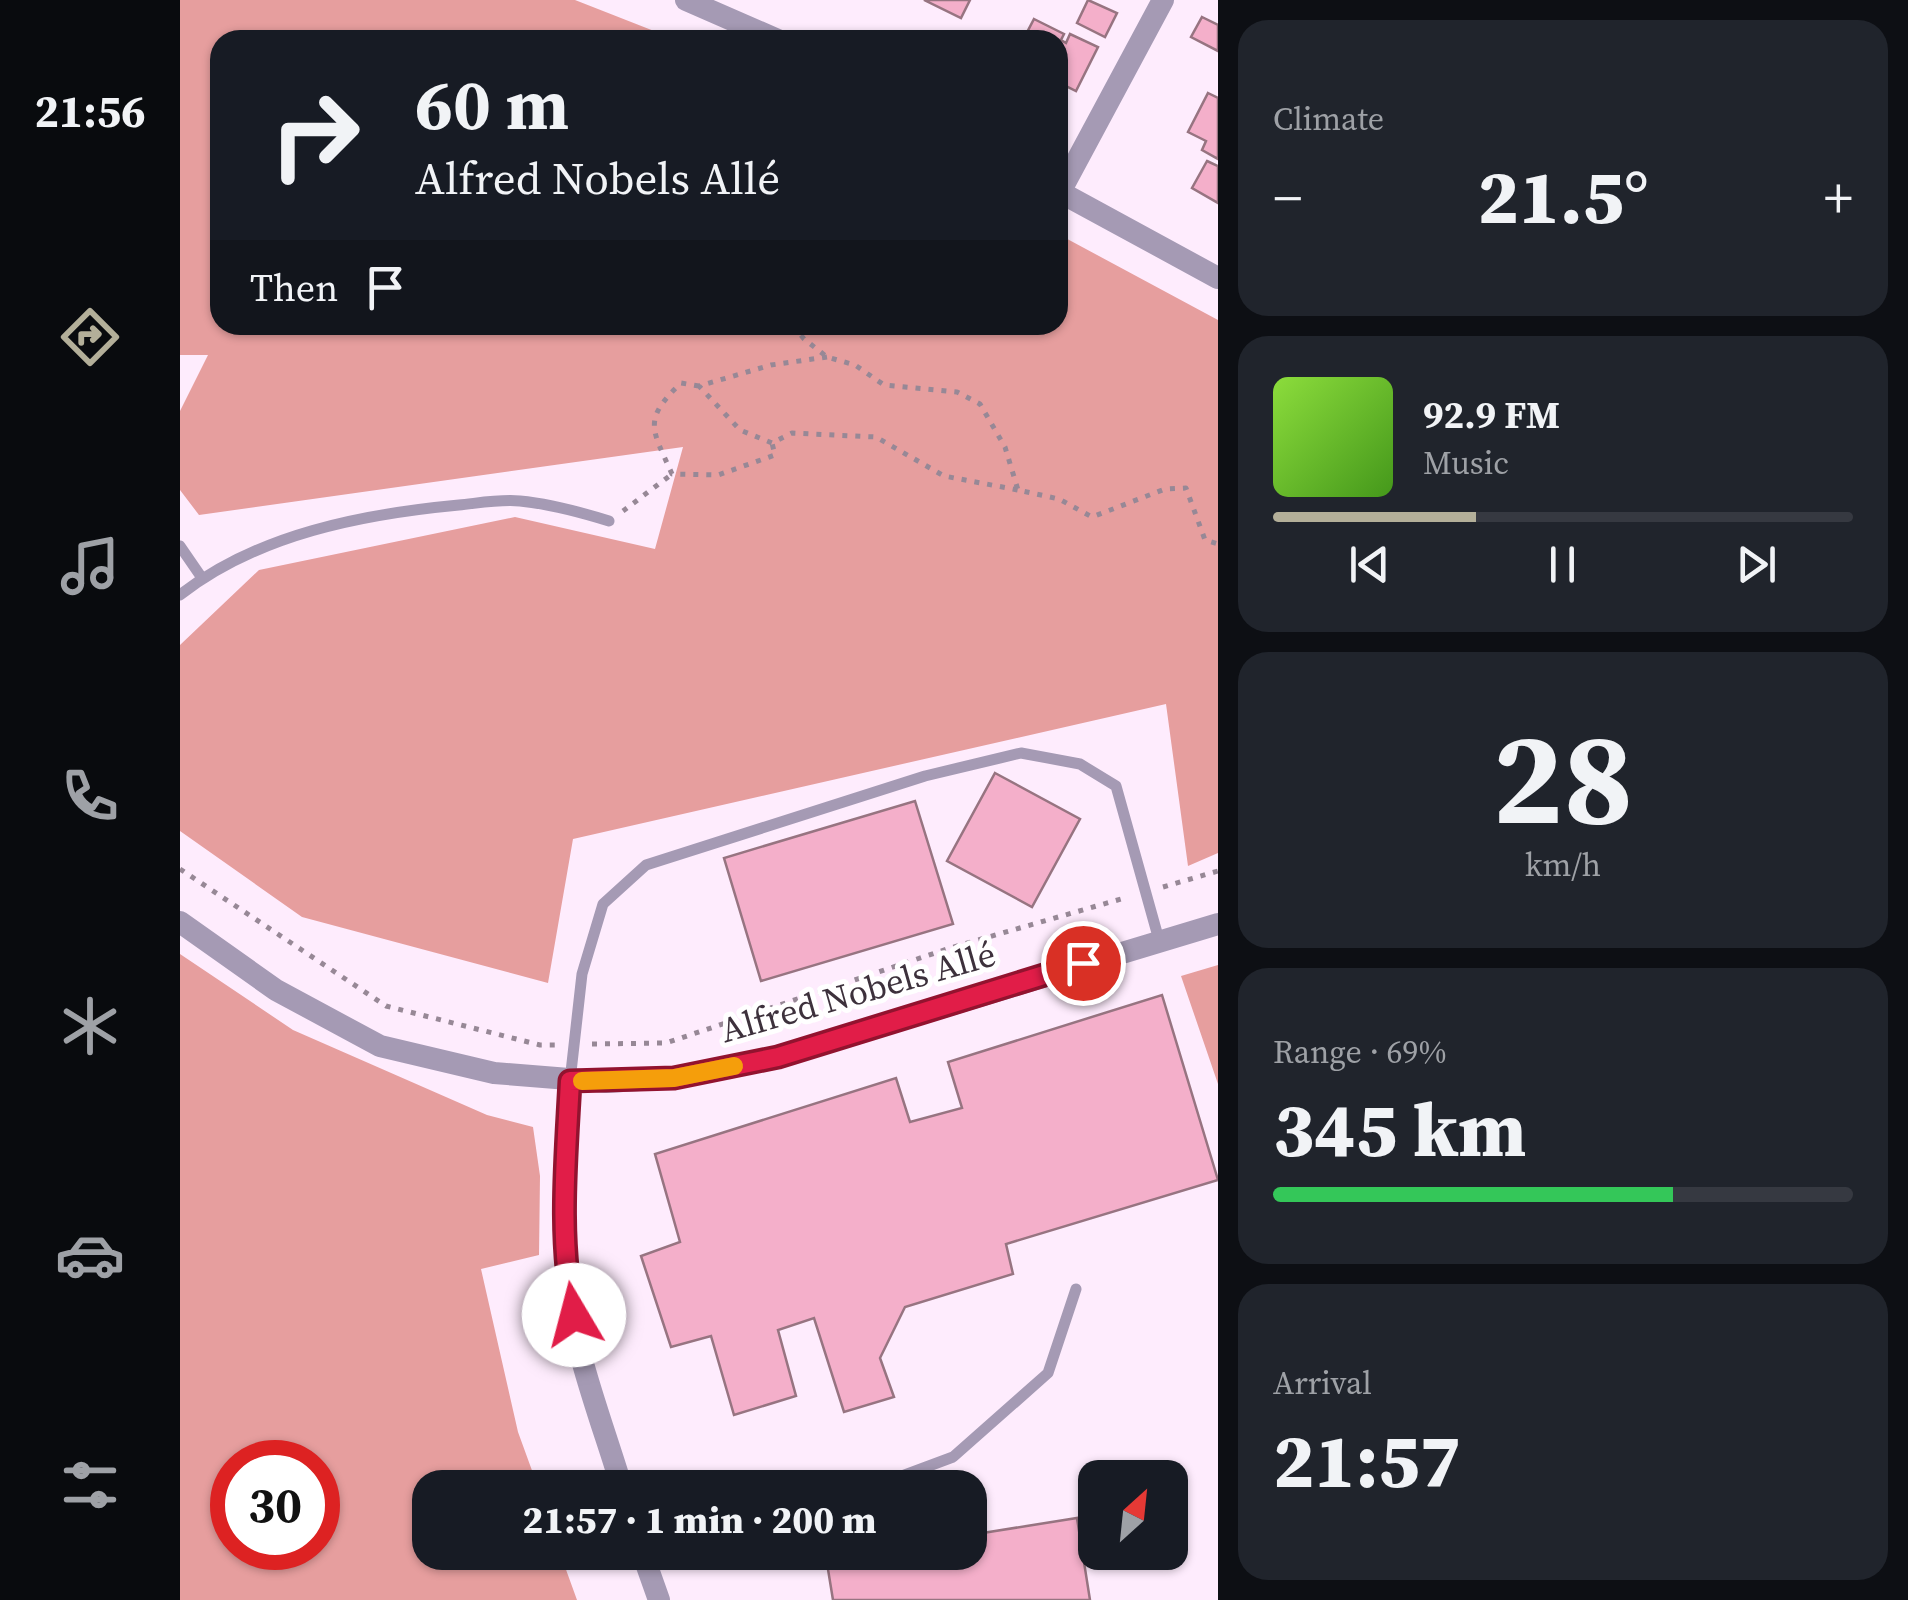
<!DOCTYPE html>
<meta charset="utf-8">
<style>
:root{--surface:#171b24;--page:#20242c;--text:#f1f3f6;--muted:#9ea1a6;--line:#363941;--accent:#b3af99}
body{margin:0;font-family:"Source Serif 4",serif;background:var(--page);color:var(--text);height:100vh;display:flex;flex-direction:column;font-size:38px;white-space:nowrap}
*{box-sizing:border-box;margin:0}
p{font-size:32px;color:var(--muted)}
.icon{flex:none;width:55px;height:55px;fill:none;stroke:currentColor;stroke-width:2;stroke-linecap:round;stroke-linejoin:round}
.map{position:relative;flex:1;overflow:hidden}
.panel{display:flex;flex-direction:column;gap:20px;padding:20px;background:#0d0f14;width:690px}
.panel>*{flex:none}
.banner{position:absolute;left:30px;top:30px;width:858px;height:305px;border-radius:30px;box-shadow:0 2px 8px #0004;background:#171b24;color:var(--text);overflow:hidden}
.needle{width:65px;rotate:27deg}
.tools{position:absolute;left:898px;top:1460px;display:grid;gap:20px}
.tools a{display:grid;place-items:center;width:110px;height:110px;border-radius:20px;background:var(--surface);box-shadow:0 2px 8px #0004;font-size:50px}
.speed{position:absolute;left:30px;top:1440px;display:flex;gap:20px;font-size:50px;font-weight:700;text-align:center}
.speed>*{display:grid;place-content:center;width:130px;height:130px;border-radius:50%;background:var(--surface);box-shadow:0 2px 8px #0004;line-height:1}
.speed .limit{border:15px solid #d22;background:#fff;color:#111}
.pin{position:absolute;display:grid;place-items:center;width:85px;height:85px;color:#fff;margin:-42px;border:5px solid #fff;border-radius:50%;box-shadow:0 2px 10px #0007}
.me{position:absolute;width:110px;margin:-55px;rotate:352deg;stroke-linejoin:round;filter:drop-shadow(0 0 8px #0008)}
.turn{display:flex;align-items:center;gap:35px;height:210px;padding:0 40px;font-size:45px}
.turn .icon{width:130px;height:130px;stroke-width:2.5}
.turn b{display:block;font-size:70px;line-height:85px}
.then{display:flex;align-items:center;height:95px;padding:0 40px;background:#0003;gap:20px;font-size:38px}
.big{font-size:75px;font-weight:800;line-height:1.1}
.panel .widget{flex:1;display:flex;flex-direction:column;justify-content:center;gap:15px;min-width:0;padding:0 35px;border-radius:30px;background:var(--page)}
.panel .dial{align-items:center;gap:0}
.dial b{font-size:130px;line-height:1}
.song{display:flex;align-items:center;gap:30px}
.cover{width:120px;height:120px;border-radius:15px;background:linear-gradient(135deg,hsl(90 70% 55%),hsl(100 70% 35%))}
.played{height:10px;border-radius:5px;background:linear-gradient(90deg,var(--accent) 35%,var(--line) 35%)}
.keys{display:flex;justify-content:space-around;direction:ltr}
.heat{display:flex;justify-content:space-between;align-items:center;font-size:55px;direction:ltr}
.charge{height:15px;border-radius:8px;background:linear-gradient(90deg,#34c759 69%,var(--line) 0)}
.trip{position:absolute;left:232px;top:1470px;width:575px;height:100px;border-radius:30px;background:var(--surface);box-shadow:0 2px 8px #0004;font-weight:800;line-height:100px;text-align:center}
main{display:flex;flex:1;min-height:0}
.menu{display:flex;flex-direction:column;width:180px;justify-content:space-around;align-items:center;background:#090b0e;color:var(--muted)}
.menu .icon{width:70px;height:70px}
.menu .current{color:var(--accent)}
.menu b{font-size:45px;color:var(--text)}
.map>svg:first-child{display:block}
.forest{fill:#e69e9e;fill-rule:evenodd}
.building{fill:#f4afca;stroke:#977481;stroke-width:2.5}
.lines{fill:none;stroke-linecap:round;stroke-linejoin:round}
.path{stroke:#978896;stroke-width:5;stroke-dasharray:5 8;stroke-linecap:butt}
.service{stroke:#a59ab4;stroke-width:11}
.minor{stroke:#a59ab4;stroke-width:22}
.route-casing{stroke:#92132f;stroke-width:25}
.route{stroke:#e11d48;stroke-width:18}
.slow{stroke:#f59e0b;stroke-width:18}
.labels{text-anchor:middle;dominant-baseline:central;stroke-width:10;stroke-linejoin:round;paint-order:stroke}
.street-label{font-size:35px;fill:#3d313c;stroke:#fff}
</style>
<main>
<nav class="menu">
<b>21:56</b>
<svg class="icon current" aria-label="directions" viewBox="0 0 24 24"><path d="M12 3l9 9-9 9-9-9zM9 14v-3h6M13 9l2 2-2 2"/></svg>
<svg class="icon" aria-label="music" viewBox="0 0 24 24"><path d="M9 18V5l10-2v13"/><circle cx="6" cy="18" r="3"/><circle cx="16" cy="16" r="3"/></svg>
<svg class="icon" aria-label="phone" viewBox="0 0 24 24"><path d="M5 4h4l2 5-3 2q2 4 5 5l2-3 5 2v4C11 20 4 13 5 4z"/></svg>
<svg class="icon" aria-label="climate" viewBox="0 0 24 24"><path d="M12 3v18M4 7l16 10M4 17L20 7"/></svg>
<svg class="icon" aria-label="car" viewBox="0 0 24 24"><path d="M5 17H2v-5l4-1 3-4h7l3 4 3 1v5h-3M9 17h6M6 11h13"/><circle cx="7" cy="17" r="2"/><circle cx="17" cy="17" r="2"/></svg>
<svg class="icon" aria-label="filters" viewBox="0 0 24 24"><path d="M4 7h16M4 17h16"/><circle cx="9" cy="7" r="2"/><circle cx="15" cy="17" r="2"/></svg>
</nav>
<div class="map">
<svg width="1038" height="1600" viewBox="0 0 1038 1600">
<rect width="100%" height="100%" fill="#feecfd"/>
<path class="forest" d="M 0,0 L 395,0 L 497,40 L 40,40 L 40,325 L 878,325 L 878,234 L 1038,320 L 1038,853 L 1008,866 L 986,704 L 393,839 L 368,983 L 122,917 L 0,831 L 0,645 L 79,570 L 335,517 L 475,549 L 503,447 L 19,515 L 0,490 L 0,411 L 28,355 L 0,355 Z
M 0,954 L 113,1030 L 307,1115 L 353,1127 L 360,1176 L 359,1255 L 301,1269 L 338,1432 L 358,1487 L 250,1488 L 250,1552 L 380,1553 L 397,1600 L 0,1600 ZM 138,1462 L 138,1548 L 52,1548 L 52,1462 Z
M 1038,965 L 1038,1084 L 1001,976 Z"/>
<path class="building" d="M 744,0 L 790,0 L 781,18 Z
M 908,0 L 937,13 L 925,37 L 897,23 Z
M 1022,17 L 1038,25 L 1038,51 L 1011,37 Z
M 854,19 L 884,34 L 881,40 L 886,43 L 890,34 L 918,47 L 896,91 L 878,82 L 882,66 L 878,63 L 878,40 L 843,40 Z
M 1028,93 L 1038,98 L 1038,159 L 1022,150 L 1026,141 L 1008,132 Z
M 1027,161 L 1038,166 L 1038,203 L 1012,188 Z
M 815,773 L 900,819 L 852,907 L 767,861 Z
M 735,801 L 773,924 L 581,981 L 544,858 Z
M 982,995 L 1038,1180 L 826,1244 L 833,1274 L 725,1307 L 700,1358 L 714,1397 L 664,1412 L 634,1318 L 598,1330 L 616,1396 L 554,1415 L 531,1336 L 491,1347 L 461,1256 L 500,1242 L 475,1154 L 716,1078 L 730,1122 L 782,1108 L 768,1062 Z
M 897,1518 L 910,1600 L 653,1600 L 646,1557 L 677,1552 L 790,1552 L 790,1535 Z"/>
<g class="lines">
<path class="path" d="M 613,325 L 624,339 L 647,357 L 675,365 L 704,385 L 777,392 L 800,404 L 825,447 L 838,490 L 879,499 L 912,517 L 985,489 L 1006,488 L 1025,540 L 1038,544
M 647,357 L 591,365 L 519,386 L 560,430 L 592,443 L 612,433 L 696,437 L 764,476 L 838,490
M 519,386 L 501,383 C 462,420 472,429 492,474 L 538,475 L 595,455 L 592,443
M 443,511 L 492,474
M 0,869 L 206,1006 L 360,1045 L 376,1045
M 983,887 L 1038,871
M 412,1044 L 486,1043 L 770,948 L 948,897"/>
<path class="service" d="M 0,546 L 22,578
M 0,595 C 78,534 183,514 279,505 C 299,503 321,499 340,501 C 371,504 400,512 429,521
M 390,1081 L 402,974 L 423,904 L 466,865 L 745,776 L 841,753 L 900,764 L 936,786 L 979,940
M 541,1488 L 556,1483 L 722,1476 L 773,1457 L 868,1373 L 896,1289"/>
<path class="minor" d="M 506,0 L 598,40
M 878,191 L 1038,278
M 880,192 L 983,0
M 0,922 L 96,990 L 200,1046 L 314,1073 L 426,1082 L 494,1078 L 598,1057 L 1038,924
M 390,1081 C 386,1147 381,1215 387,1280 C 393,1350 422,1421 442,1488
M 462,1552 L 479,1600"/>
</g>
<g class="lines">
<g class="route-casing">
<path id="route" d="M 394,1315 C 378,1239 386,1158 390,1081 L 494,1078 L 598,1057 L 903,963"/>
</g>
<use href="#route" class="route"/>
<path class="slow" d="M 402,1081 L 494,1078 L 554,1066"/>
</g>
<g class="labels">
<g class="street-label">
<text transform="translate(678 992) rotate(-16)">Alfred Nobels Allé</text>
</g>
</g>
</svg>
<div class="tools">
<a><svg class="needle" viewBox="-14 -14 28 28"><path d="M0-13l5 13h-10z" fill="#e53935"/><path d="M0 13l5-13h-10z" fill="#9ea1a6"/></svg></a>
</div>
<div class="speed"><div class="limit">30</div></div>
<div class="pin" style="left:903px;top:963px;background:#d93025"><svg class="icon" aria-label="arrive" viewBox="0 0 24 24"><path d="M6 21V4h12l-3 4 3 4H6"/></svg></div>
<svg class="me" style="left:394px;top:1315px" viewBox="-20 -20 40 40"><circle r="19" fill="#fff"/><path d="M0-13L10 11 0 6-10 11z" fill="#e11d48"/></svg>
<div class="trip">21:57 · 1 min · 200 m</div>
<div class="banner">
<div class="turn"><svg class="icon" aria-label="right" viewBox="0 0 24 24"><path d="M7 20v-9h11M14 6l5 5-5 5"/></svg><div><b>60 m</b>Alfred Nobels Allé</div></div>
<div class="then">Then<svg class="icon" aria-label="arrive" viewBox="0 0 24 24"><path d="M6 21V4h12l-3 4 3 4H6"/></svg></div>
</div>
</div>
<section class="panel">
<div class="widget"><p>Climate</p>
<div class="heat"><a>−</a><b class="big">21.5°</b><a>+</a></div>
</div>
<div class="widget">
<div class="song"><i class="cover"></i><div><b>92.9 FM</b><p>Music</p></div></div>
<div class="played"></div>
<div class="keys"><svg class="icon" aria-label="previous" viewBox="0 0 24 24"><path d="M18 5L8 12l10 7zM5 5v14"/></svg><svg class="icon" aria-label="pause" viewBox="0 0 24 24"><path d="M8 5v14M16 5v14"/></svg><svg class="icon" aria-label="next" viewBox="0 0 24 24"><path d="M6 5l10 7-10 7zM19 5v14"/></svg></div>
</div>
<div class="widget dial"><b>28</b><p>km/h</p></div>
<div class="widget"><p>Range · 69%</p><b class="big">345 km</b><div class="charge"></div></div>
<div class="widget"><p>Arrival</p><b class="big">21:57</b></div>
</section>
</main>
